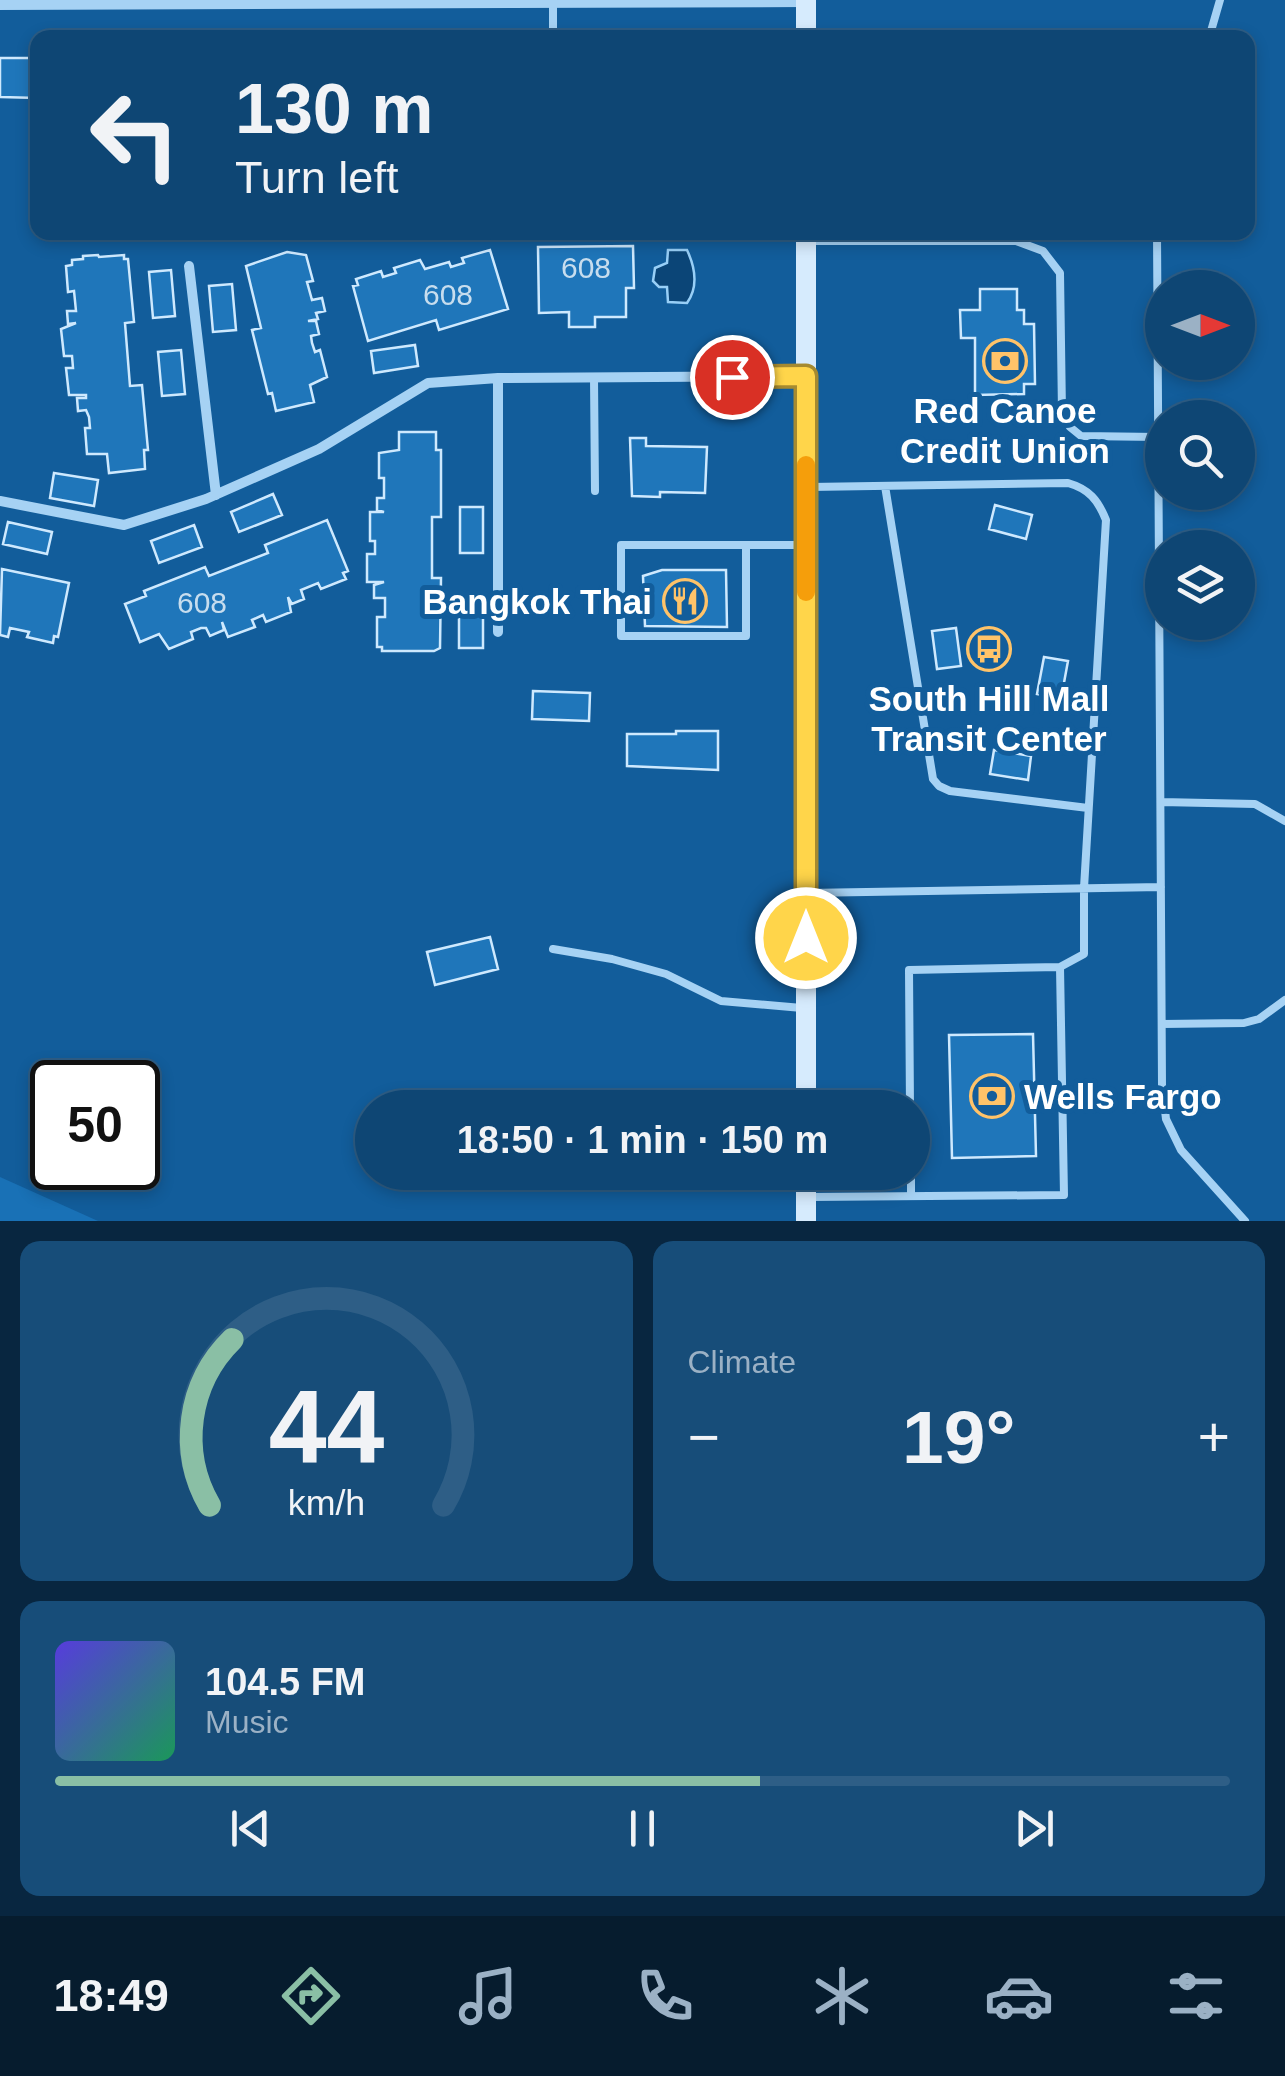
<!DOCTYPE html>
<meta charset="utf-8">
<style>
:root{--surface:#0e4674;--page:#174d79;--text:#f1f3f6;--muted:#9bb1c5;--line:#2e5e86;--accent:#8abfa5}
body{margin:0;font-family:Arial,sans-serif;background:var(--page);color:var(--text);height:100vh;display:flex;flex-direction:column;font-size:38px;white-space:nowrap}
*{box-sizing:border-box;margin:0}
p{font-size:32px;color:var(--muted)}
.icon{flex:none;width:55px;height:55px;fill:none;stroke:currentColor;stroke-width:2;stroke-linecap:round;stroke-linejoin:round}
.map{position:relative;height:1221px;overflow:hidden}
.drawer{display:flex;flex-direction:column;gap:20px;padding:20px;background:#082640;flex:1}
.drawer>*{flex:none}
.banner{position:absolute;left:30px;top:30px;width:1225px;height:210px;border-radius:20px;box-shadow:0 5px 15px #0003,0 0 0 2px var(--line);background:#0e4674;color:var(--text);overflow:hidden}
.needle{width:65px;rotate:90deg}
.controls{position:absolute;left:1145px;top:270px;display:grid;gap:20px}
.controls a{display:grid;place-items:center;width:110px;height:110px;border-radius:50%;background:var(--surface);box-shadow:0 5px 15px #0003,0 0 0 2px var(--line);font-size:50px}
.speed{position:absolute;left:30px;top:1060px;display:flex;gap:20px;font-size:50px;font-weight:700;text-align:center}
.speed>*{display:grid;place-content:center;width:130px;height:130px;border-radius:50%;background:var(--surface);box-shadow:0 5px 15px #0003,0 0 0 2px var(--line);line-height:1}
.speed .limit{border:5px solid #111;border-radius:15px;background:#fff;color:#111}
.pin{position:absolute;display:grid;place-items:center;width:85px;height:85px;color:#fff;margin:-42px;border:5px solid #fff;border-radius:50%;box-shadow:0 2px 10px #0007}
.me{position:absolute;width:110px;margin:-55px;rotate:0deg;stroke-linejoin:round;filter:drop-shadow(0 0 8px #0008)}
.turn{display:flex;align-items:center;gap:35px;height:210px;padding:0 40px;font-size:45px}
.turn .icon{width:130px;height:130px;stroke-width:2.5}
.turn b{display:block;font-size:70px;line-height:85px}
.big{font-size:75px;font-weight:700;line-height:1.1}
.drawer .tile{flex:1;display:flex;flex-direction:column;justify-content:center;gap:15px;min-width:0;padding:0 35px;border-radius:20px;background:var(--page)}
.drawer .dial{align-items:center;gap:0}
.dial svg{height:260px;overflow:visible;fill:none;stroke:var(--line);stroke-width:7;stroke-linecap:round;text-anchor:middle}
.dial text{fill:var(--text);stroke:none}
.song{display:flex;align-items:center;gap:30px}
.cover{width:120px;height:120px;border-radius:15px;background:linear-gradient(135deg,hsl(250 70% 55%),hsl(150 70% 35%))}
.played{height:10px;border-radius:5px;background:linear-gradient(90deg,var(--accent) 60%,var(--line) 60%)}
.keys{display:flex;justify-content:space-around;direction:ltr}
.heat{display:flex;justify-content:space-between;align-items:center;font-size:55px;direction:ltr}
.drawer .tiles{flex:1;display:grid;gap:20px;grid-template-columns:1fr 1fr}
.tile:last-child{grid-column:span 2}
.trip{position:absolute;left:355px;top:1090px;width:575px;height:100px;border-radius:50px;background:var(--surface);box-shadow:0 5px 15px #0003,0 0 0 2px var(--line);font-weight:700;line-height:100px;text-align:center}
.dock{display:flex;height:160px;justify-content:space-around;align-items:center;background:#061c2e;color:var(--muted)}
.dock .icon{width:70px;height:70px}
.dock .active{color:var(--accent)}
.dock b{font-size:45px;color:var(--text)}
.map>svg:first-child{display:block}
.green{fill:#1971b6}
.water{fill:#0b4577;stroke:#98cff7;stroke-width:2.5}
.building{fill:#1f76ba;stroke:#cee9fe;stroke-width:2.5}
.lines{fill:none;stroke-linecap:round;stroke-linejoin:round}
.service{stroke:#a6d2f4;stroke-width:8}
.minor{stroke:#a6d2f4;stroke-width:10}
.secondary{stroke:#d6ebfd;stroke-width:20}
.route-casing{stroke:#a68a30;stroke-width:25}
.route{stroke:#ffd54a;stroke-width:18}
.slow{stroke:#f59e0b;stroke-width:18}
.labels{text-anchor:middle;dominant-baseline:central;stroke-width:10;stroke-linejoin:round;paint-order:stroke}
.number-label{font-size:30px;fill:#c7ddee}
.poi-label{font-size:35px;font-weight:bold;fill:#fff;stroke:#125d9b}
</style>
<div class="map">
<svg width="1285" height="1221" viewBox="0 0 1285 1221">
<rect width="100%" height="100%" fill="#125d9b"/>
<path class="green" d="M 0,1177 L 98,1221 L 0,1221 Z"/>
<path class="water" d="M 668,250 L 687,250 C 695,267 699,286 687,303 L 668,302 L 667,287 L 659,287 L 653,281 L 655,268 L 667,263 Z"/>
<path class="building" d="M 0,58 L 38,58 L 38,98 L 0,97 Z
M 633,246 L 634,288 L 626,288 L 626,317 L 595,317 L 595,327 L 569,327 L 569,312 L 539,313 L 538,247 Z
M 490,250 L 508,309 L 439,330 L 436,320 L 368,341 L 353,286 L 358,285 L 356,279 L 381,271 L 383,277 L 396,273 L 394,268 L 420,260 L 425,269 L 449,262 L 451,267 L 464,263 L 462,258 Z
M 287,252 L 306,255 L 313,281 L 307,282 L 312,300 L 322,298 L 325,311 L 316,313 L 318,319 L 308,321 L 316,321 L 319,334 L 311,336 L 312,343 L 315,352 L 320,350 L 327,377 L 310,385 L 314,402 L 276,411 L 272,393 L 268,394 L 252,330 L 261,328 L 246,266 Z
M 98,255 L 99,257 L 124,255 L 124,259 L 128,259 L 134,322 L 125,323 L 130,386 L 142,385 L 148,450 L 144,450 L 145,469 L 109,473 L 107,454 L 87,454 L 85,428 L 90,428 L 89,417 L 86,410 L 78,411 L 77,398 L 86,398 L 86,395 L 69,395 L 66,368 L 73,368 L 72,356 L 64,356 L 61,329 L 76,323 L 68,324 L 67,311 L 76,311 L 74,291 L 68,292 L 66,266 L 72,265 L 72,260 L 83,259 L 83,256 Z
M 171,270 L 175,316 L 153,318 L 149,272 Z
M 232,284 L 236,330 L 213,332 L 209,286 Z
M 980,289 L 1017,289 L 1017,310 L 1024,310 L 1024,324 L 1034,324 L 1035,384 L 1024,384 L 1024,394 L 975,395 L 975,338 L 961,338 L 960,310 L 980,310 Z
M 415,345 L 418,366 L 374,373 L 371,351 Z
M 181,350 L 185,394 L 162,396 L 158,352 Z
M 399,432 L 436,432 L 436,450 L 441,450 L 441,517 L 432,517 L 432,578 L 441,578 L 440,648 L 434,651 L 382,651 L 382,647 L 377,647 L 377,617 L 385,617 L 385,598 L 374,598 L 374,585 L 384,582 L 367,582 L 367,554 L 375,554 L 375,541 L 370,541 L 370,512 L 384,512 L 377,510 L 377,498 L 384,498 L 384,478 L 379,478 L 379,453 L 399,450 Z
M 630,438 L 646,438 L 646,446 L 707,447 L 705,493 L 660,492 L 660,497 L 632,496 Z
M 54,473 L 98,480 L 94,506 L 50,498 Z
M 273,494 L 282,515 L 239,532 L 231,512 Z
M 995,505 L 1032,515 L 1026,539 L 989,529 Z
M 460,507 L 483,507 L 483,553 L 460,553 Z
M 327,520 L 348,571 L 343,573 L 346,579 L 321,589 L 318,583 L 301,590 L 304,599 L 292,604 L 288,597 L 291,612 L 266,622 L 263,615 L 252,620 L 255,627 L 228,637 L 222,622 L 224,630 L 210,636 L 206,628 L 201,628 L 191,632 L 193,639 L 169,649 L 159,634 L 140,642 L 125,604 L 146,596 L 144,591 L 205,567 L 209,576 L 268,553 L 265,545 Z
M 8,522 L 52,532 L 47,554 L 3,544 Z
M 194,525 L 202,547 L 159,563 L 151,541 Z
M 2,569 L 69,583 L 58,637 L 54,636 L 53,643 L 27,637 L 29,632 L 10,628 L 8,637 L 0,635 Z
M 662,570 L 726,570 L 727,627 L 645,626 L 643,576 Z
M 459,601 L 483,601 L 483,648 L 459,648 Z
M 956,628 L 961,666 L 937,669 L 932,631 Z
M 1044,657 L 1068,661 L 1061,699 L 1037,694 Z
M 533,691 L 590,693 L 589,721 L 532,719 Z
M 676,731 L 718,731 L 718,770 L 627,766 L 627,734 L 676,734 Z
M 994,750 L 1031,756 L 1028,780 L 990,774 Z
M 490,937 L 498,969 L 435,985 L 427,952 Z
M 1033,1034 L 1036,1156 L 952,1158 L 949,1035 Z"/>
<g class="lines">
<path class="service" d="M 553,38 L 553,3
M 1209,38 L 1220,0
M 1157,232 L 1162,1085 L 1166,1119 L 1181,1150 L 1245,1221
M 806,241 L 1016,241 L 1043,251 L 1060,273 L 1062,413 L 1070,427 L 1081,436 L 1158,437
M 594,378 L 595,491
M 885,486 L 933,779 L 939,786 L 950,791 L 1088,808
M 810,487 L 1068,483 C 1089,489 1098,500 1106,520 L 1084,888 L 1084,954 L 1060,967
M 621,545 L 746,545 L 746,636 L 621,636 Z
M 746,545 L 802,545
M 1161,802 L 1255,804 L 1285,821
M 806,893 L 1161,887
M 553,949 L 612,959 L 666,974 L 721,1001 L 802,1008
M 1162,1024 L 1244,1023 L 1259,1019 L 1285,1000
M 911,1172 L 911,1196
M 810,1197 L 1064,1195 L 1060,967 L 909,970 L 910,1108"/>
<path class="minor" d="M 0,5 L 805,2
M 189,266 L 216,495
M 498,378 L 498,632
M 0,501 L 124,525 L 206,499 L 319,449 L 428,383 L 498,378 L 806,376"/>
<path class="secondary" d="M 806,0 L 806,38
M 806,1108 L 806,232
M 806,1221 L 806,1172"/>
</g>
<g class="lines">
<g class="route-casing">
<path id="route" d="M 732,377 L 806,376 L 806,938"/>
</g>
<use href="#route" class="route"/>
<path class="slow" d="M 806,465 L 806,592"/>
</g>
<defs>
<g id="bank-ring" transform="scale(2.25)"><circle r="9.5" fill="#125d9b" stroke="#ffc369" stroke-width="1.5"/><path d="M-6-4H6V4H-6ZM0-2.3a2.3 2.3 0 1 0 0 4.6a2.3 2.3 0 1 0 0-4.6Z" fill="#ffc369"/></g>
<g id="restaurant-ring" transform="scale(2.25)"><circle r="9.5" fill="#125d9b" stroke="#ffc369" stroke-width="1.5"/><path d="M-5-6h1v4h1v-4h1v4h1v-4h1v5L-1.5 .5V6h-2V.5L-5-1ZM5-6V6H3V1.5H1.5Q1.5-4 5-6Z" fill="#ffc369"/></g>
<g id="bus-ring" transform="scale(2.25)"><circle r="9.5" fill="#125d9b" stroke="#ffc369" stroke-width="1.5"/><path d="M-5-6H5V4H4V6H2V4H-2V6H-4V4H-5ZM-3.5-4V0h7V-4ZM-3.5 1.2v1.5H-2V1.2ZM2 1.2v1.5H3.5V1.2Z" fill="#ffc369"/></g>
</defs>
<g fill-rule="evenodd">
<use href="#bank-ring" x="1005" y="361"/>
<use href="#restaurant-ring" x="685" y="601"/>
<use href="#bus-ring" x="989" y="649"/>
<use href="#bank-ring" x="992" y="1096"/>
</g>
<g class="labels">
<g class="number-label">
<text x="586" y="267">608</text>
<text x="448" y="294">608</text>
<text x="202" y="602">608</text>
</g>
<g class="poi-label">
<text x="1005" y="410">Red Canoe<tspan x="1005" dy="40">Credit Union</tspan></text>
<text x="652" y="601" text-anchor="end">Bangkok Thai</text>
<text x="989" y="698">South Hill Mall<tspan x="989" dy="40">Transit Center</tspan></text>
<text x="1024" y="1096" text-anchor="start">Wells Fargo</text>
</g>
</g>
</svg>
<div class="controls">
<a><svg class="needle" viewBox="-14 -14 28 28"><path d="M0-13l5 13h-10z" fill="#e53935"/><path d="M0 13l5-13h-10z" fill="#9bb1c5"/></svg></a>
<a><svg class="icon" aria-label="search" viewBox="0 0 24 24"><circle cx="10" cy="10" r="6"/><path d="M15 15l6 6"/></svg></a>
<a><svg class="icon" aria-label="layers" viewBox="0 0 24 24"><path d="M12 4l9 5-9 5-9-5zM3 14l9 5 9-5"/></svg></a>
</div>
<div class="speed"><div class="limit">50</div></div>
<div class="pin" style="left:732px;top:377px;background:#d93025"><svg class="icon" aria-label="arrive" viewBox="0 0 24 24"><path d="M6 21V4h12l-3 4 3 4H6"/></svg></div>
<svg class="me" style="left:806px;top:938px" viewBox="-20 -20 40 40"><circle r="17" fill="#ffd54a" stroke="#fff" stroke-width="3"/><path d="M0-11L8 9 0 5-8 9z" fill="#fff"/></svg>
<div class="trip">18:50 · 1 min · 150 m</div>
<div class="banner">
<div class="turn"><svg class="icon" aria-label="left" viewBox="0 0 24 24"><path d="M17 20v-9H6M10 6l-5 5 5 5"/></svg><div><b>130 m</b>Turn left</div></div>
</div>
</div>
<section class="drawer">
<div class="tiles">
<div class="tile dial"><svg viewBox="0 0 100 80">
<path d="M14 69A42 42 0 1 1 86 69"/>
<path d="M14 69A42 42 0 0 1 21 18" stroke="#8abfa5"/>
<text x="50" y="56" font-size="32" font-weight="700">44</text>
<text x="50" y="72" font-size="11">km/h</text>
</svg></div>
<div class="tile"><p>Climate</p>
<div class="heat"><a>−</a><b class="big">19°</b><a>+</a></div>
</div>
<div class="tile">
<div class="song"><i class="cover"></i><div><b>104.5 FM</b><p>Music</p></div></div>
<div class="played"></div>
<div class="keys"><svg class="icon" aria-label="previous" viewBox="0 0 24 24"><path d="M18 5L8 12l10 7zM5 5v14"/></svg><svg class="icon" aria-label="pause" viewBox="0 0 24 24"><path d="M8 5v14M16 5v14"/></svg><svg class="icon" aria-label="next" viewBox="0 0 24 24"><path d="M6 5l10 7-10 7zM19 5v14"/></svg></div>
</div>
</div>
</section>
<nav class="dock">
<b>18:49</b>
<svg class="icon active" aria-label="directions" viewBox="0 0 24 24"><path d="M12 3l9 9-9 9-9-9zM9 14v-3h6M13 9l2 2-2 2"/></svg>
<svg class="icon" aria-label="music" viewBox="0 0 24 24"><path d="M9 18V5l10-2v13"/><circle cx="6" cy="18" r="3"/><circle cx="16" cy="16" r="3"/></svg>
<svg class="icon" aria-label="phone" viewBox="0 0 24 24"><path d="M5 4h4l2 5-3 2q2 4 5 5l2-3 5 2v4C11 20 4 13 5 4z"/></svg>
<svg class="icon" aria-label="climate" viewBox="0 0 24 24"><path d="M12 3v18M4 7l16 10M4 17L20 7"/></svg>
<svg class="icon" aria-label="car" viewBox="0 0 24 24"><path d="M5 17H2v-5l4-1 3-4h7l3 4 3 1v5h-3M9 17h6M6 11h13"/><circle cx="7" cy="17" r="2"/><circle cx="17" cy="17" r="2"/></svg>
<svg class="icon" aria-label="filters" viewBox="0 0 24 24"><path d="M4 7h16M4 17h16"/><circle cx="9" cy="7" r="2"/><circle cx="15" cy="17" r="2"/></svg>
</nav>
